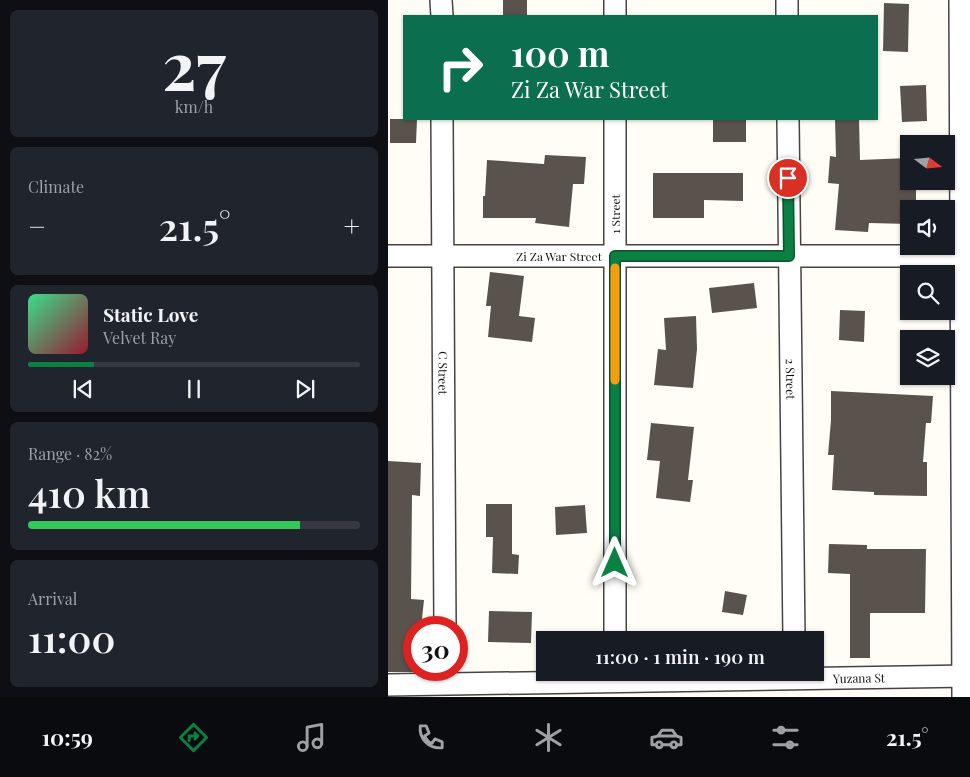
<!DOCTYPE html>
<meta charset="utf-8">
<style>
:root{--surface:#171b24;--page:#20242c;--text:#f1f3f6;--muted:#9ea1a6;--line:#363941;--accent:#0b8043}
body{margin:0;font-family:"Playfair Display",serif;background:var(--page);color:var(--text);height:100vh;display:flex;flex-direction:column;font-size:19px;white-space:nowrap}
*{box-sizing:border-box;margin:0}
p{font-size:16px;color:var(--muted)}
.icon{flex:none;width:28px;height:28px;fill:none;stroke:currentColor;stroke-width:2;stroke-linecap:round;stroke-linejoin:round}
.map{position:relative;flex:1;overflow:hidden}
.details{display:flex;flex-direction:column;gap:10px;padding:10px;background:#0d0f14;width:388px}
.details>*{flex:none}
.top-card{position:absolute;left:15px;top:15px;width:475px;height:105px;border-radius:0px;box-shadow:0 1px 4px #0004;background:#0b6e4f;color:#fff;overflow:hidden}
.needle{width:32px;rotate:106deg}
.controls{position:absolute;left:512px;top:135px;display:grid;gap:10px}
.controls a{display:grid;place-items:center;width:55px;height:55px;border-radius:0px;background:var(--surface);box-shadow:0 1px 4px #0004;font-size:25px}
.speed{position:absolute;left:15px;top:616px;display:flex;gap:10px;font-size:25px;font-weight:700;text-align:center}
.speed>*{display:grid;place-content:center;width:65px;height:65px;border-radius:50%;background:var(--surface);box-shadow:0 1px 4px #0004;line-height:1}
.speed .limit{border:8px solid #d22;background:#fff;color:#111}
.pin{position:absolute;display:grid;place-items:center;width:42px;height:42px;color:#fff;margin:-21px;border:2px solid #fff;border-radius:50%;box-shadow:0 1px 5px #0007}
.me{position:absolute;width:55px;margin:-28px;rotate:0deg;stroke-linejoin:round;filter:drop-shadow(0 0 4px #0008)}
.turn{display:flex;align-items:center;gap:18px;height:105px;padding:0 25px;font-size:22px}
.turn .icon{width:65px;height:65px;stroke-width:2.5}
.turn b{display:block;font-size:35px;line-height:42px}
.big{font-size:38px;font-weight:600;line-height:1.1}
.details .widget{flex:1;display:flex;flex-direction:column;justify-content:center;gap:8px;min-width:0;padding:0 18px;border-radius:8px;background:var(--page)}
.details .dial{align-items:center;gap:0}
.dial b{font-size:65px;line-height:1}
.song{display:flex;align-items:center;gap:15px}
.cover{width:60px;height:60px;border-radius:8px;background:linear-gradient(135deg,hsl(150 70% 55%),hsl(350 70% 35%))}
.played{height:5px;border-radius:2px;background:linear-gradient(90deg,var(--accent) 20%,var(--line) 20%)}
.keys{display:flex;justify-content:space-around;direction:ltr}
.heat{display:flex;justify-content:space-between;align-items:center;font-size:28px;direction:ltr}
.charge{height:8px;border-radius:4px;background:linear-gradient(90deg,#34c759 82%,var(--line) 0)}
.trip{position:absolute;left:148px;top:631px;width:288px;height:50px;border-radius:0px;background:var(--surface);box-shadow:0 1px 4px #0004;font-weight:600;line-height:50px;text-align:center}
.tabs{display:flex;height:80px;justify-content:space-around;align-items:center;background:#090b0e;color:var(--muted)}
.tabs .icon{width:35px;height:35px}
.tabs .active{color:var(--accent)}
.tabs b{font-size:22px;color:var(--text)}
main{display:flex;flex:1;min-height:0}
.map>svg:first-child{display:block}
.building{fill:#5a524d}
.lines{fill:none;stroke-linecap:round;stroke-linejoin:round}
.minor-casing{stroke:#444;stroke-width:24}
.minor{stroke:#fff;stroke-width:21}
.route-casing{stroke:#07532c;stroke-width:12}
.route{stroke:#0b8043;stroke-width:9}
.slow{stroke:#f59e0b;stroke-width:9}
.labels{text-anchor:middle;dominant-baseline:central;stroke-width:5;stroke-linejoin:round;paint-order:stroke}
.street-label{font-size:12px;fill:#111;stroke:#fff}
</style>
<main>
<section class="details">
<div class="widget dial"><b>27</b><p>km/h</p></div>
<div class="widget"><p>Climate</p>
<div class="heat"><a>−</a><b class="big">21.5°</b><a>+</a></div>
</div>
<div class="widget">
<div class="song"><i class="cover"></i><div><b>Static Love</b><p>Velvet Ray</p></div></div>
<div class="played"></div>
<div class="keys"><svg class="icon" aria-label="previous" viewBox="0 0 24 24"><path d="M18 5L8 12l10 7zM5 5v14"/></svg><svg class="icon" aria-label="pause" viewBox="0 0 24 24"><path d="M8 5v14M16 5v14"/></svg><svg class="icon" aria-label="next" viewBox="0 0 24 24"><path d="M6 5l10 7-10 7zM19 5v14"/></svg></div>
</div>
<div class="widget"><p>Range · 82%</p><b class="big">410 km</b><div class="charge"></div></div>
<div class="widget"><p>Arrival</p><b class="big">11:00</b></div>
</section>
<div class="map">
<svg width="583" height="697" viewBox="0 0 583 697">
<rect width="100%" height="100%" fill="#fffdf5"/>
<path class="building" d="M 115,0 L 139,0 L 139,16 L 115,16 Z
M 496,3 L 521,4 L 520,52 L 495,51 Z
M 538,85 L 539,121 L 514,122 L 512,86 Z
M 2,119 L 29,119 L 28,143 L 2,143 Z
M 325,119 L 358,119 L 358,142 L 325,142 Z
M 447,119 L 471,119 L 472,160 L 521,158 L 521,181 L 528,181 L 528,209 L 521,209 L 521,224 L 481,223 L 480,232 L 447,230 L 451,184 L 440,183 L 442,156 L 448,157 Z
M 157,155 L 198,157 L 196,184 L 185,184 L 181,227 L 147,223 L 148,218 L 95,218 L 95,196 L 97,196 L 99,160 L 156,164 Z
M 265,173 L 355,173 L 355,201 L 316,200 L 316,218 L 265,218 Z
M 102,272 L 136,276 L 131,316 L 147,318 L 144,342 L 100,337 L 103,306 L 98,306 Z
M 366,283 L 369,308 L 324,313 L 321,288 Z
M 452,310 L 477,311 L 476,342 L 451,340 Z
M 308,316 L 309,349 L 305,388 L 266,385 L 270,349 L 278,350 L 276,318 Z
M 443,391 L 545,396 L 543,423 L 538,423 L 535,462 L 539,462 L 539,496 L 486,495 L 486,492 L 444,490 L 446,455 L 440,455 L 443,420 Z
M 263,423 L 306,427 L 300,480 L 305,480 L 302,502 L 268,498 L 272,461 L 259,460 Z
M 0,461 L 33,463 L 32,496 L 24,495 L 23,599 L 36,600 L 33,628 L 26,628 L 26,672 L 0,672 Z
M 98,504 L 124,504 L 124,554 L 131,555 L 130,574 L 104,573 L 105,537 L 98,537 Z
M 197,505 L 199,533 L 168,535 L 167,507 Z
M 441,544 L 479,545 L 479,549 L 538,549 L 537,613 L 482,613 L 482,658 L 462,658 L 462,574 L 440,573 Z
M 337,591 L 359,595 L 355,615 L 334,612 Z
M 101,611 L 144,612 L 143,643 L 100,642 Z"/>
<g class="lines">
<g class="minor-casing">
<g id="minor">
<path d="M 53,0 L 54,16"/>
<path d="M 227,0 L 227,16"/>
<path d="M 399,0 L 399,16"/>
<path d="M 572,0 L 575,697"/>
<path id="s1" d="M 54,119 L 57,628"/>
<path d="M 227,119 L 227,640"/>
<path id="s2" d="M 400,119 L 406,640"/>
<path id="s3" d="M 0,256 L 583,256"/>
<path id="s4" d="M 0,685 L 583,676"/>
</g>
</g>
<use href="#minor" class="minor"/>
</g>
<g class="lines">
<g class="route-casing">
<path id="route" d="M 227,563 L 227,256 L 401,256 L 400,178"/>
</g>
<use href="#route" class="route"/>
<path class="slow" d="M 227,268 L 227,380"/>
</g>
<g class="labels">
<g class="street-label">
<text transform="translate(227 214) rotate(-90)">1 Street</text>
<text stroke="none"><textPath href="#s3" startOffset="171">Zi Za War Street</textPath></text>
<text stroke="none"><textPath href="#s1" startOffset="254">C Street</textPath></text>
<text stroke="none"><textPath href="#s2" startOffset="260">2 Street</textPath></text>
<text stroke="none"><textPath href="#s4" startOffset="471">Yuzana St</textPath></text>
</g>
</g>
</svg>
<div class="controls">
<a><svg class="needle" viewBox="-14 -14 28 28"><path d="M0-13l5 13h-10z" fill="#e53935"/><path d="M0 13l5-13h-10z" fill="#9ea1a6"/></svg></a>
<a><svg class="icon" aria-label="sound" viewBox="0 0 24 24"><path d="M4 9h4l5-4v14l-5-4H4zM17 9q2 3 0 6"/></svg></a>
<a><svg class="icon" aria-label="search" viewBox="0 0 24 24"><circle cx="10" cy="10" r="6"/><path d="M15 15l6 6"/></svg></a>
<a><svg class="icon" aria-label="layers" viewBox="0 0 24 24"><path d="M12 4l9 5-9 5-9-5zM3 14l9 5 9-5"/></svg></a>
</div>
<div class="speed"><div class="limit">30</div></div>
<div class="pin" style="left:400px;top:178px;background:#d93025"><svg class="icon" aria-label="arrive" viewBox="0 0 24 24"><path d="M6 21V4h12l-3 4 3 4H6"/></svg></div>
<svg class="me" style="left:227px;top:563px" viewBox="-20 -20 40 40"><path d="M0-17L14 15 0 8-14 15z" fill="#0b8043" stroke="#fff" stroke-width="4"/></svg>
<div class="trip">11:00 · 1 min · 190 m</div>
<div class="top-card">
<div class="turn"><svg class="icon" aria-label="right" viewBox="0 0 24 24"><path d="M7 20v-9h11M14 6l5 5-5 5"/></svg><div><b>100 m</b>Zi Za War Street</div></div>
</div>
</div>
</main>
<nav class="tabs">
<b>10:59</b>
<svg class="icon active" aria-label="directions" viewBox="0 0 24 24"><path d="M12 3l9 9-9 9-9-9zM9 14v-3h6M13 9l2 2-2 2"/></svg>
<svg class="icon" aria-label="music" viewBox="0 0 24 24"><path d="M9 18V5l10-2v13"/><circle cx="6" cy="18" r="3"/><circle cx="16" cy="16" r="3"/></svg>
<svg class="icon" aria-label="phone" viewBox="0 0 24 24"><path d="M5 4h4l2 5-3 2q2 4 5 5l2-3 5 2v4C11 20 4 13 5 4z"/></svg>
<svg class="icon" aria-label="climate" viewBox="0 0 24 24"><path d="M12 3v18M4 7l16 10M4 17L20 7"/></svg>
<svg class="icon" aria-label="car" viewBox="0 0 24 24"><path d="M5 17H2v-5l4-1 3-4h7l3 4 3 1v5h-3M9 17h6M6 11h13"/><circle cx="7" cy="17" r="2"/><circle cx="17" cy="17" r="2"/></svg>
<svg class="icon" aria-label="filters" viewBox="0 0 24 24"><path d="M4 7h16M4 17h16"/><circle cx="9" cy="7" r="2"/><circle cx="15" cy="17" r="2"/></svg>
<b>21.5°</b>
</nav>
